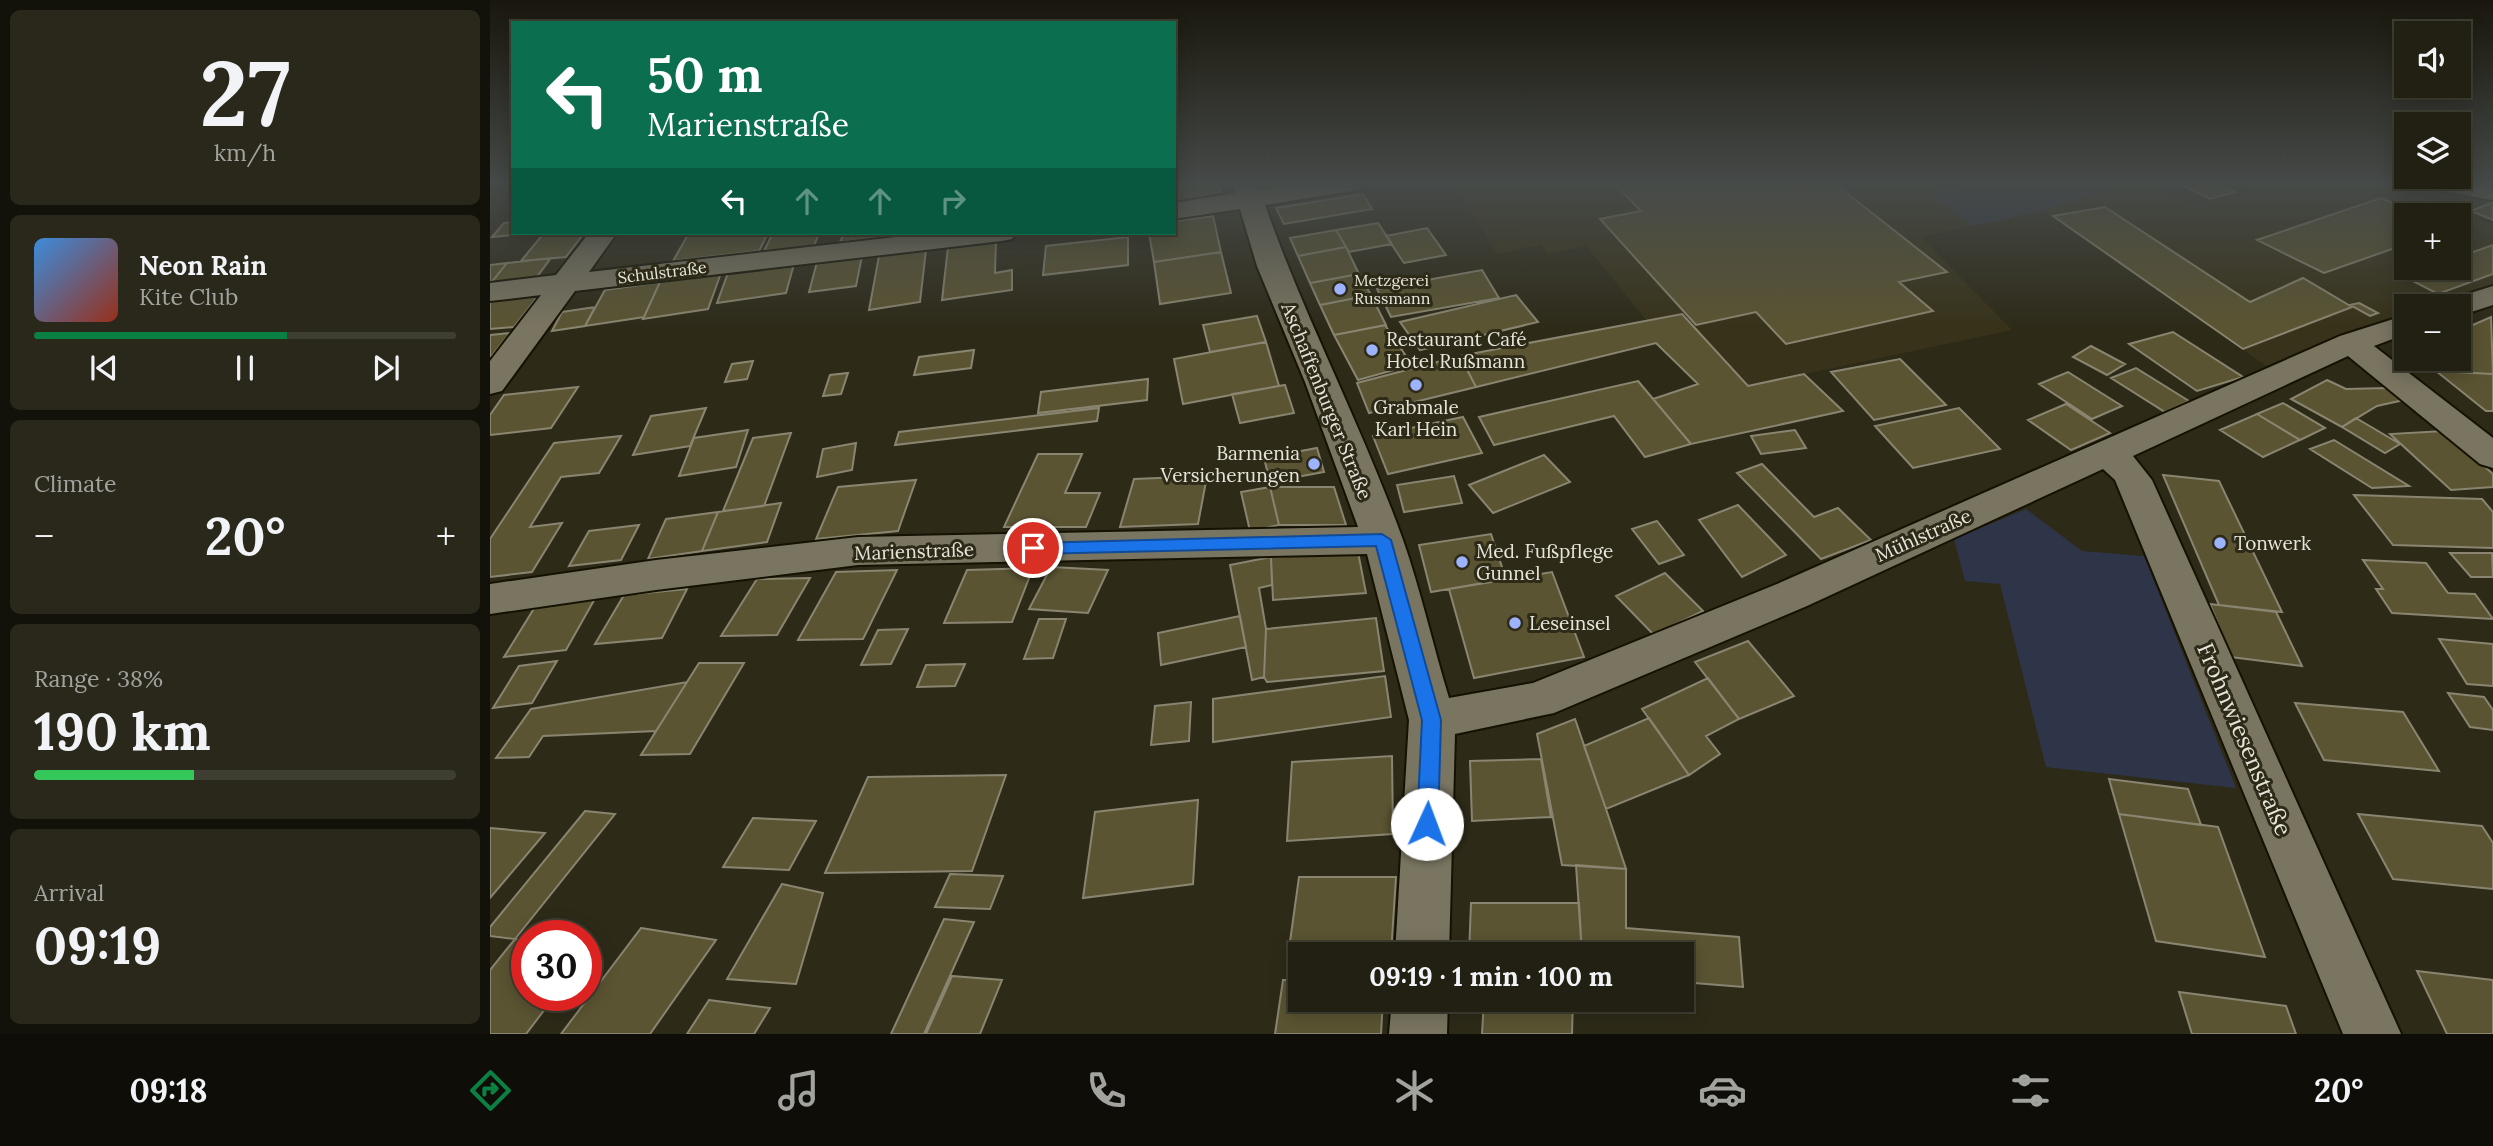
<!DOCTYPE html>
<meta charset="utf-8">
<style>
:root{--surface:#222012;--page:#2a281b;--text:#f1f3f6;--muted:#a2a39f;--line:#3f3e32;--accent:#0b8043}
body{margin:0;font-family:Lora,serif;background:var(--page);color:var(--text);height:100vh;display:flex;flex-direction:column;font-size:26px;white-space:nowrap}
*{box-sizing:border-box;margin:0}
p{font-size:23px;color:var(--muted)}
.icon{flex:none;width:38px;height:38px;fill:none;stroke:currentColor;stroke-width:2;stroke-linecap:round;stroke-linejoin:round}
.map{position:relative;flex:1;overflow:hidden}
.panel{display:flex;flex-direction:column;gap:10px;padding:10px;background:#13120a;width:490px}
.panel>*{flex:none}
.hud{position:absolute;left:21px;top:21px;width:665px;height:214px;border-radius:0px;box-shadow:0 4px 18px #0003,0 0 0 2px var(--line);background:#0b6e4f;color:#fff;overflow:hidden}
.fabs{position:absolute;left:1904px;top:21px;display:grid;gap:14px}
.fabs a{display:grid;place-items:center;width:77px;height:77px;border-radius:0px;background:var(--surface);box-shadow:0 4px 18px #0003,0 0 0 2px var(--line);font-size:35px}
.speed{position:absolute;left:21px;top:920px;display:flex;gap:14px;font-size:35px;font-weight:700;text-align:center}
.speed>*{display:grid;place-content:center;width:91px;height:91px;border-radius:50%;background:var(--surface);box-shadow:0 4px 18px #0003,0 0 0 2px var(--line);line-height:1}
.speed .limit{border:10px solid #d22;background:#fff;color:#111}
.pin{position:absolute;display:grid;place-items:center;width:60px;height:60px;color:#fff;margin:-30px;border:4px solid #fff;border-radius:50%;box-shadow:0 2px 7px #0007}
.me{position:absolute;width:77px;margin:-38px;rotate:2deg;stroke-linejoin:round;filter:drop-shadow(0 0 5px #0008)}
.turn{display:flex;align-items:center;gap:24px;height:147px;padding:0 21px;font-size:32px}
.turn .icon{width:91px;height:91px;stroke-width:2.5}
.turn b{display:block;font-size:49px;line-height:60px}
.lanes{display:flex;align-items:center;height:66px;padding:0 21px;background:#0003;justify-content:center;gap:35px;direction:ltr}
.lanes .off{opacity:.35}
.big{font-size:52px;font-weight:700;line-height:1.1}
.panel .tile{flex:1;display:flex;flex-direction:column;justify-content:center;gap:10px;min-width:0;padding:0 24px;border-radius:10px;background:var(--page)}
.panel .dial{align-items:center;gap:0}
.dial b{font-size:91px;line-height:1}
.song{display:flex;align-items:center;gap:21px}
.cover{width:84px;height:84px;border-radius:10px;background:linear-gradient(135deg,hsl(210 70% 55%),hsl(10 70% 35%))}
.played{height:7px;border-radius:4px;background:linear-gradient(90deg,var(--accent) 60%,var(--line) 60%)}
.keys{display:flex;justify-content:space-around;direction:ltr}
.heat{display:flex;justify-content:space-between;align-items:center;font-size:38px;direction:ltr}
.charge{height:10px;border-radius:5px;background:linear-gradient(90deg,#34c759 38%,var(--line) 0)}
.trip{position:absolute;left:798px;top:942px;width:406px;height:70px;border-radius:0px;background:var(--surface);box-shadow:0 4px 18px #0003,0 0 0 2px var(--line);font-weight:700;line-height:70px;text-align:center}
.tab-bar{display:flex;height:112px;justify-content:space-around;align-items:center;background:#0e0d07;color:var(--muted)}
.tab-bar .icon{width:49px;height:49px}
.tab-bar .selected{color:var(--accent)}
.tab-bar b{font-size:32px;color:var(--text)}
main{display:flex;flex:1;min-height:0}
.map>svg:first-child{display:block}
.built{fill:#373219;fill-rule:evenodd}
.green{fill:#2f3549}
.building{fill:#5a5432;stroke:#898570;stroke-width:2}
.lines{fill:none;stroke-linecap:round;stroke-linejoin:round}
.street-casing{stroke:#151203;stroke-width:4}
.street{fill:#797561;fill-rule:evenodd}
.route{fill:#1a73e8;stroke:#114b97;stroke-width:2}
.poi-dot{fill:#9eb3fd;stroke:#2d2a18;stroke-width:2.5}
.labels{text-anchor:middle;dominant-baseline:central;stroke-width:6;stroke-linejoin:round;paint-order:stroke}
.far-street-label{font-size:16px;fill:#e7e5da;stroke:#2d2a18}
.far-poi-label{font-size:16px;fill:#e7e5da;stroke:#2d2a18;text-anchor:start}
.poi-label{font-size:19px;fill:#e7e5da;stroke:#2d2a18;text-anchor:start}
.street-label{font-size:19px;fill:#e7e5da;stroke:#2d2a18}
.near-street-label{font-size:23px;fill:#e7e5da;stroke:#2d2a18}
</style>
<main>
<section class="panel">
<div class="tile dial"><b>27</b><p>km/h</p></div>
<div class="tile">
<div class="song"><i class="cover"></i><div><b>Neon Rain</b><p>Kite Club</p></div></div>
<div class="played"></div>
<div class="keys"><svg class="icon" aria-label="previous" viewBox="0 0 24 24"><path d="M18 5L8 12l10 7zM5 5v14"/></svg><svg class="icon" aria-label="pause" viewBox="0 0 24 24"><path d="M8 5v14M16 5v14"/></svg><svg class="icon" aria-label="next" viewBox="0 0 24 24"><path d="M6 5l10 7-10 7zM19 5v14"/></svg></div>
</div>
<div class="tile"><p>Climate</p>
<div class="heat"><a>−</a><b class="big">20°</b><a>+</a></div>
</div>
<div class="tile"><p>Range · 38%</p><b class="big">190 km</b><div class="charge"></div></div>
<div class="tile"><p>Arrival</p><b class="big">09:19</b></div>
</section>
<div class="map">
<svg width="2003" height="1034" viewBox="0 0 2003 1034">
<rect width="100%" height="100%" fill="#2d2a18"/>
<path class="built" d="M 963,183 L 1475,183 L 1439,194 L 1482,226 L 1431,237 L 1522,330 L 1258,386 L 1192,314 L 1157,321 L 1096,246 L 1057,254 L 1051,245 L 1007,254 Z
M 1635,183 L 1657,183 L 1699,207 L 1785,183 L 1896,183 L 2003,225 L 2003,290 L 1958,306 L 1916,306 L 1916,321 L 1788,374 L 1554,211 ZM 1916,215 L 1969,215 L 1969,268 L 1916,268 Z"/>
<path class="green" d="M 1475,183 L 1635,183 L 1554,211 L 1482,226 L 1439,194 Z
M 1536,509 L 1592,551 L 1654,556 L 1746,788 L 1556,767 L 1510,584 L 1475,581 L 1464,539 Z"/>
<path class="building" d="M 684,183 L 727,183 L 732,197 L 684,205 Z
M 1124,183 L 1290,183 L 1292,185 L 1344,183 L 1457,272 L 1409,282 L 1443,311 L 1296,344 L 1266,312 L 1206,325 L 1110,219 L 1151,211 Z
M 1688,183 L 1726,183 L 1745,192 L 1720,199 Z
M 873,194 L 882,209 L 794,224 L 786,208 Z
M 1891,198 L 1930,215 L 1916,215 L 1916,244 L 1834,273 L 1767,240 Z
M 2003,202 L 2003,220 L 1981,211 Z
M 1615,207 L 1760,302 L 1813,278 L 1862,307 L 1753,349 L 1563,216 Z
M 723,216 L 731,252 L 664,262 L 659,233 L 684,233 L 684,221 Z
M 23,222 L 23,233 L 44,233 L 2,237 L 14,223 Z
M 888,223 L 902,244 L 859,252 L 846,230 Z
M 937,228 L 956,255 L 914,263 L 896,236 Z
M 846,230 L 856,247 L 808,256 L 800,238 Z
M 54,233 L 94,233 L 76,257 L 31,261 Z
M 185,233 L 278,233 L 269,251 L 183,261 L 199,233 L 184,235 Z
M 283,233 L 329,233 L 324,246 L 274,251 Z
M 354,233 L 397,233 L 395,237 L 350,242 Z
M 638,237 L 638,265 L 553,275 L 556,246 Z
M 506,240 L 505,273 L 522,270 L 522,290 L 452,300 L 458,247 Z
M 2003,245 L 2003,274 L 1948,294 L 1913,276 L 1938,268 L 1969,268 L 1969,257 Z
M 856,247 L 869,274 L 820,283 L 808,256 Z
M 436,250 L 430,302 L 379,310 L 389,256 Z
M 731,252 L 741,293 L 670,304 L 664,262 Z
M 372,256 L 366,286 L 319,292 L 327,262 Z
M 61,258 L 46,278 L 1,283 L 17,263 Z
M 17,263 L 1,283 L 0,283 L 0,265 Z
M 304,264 L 296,293 L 227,303 L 238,273 Z
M 992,270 L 1009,298 L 901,317 L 887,289 Z
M 231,273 L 218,309 L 153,319 L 170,282 Z
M 869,274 L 881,295 L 830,305 L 820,283 Z
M 170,282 L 154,317 L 95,326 L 115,290 Z
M 881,295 L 896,325 L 844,335 L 830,305 Z
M 1026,295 L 1048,322 L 930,350 L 910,322 Z
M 48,296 L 24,327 L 0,329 L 0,301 Z
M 1869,303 L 1888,313 L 1880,316 L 1860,305 Z
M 105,307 L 95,326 L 62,331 L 72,312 Z
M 1192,314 L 1258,386 L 1314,374 L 1353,411 L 1201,444 L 1163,399 L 1208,384 L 1166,343 L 986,387 L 970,356 Z
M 767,316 L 776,342 L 720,352 L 713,325 Z
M 2001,317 L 2003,374 L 1946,371 L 1930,359 L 1969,359 L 1969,331 Z
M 895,325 L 922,365 L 868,380 L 844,335 Z
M 1683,332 L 1753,377 L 1707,391 L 1639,344 Z
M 20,333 L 0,358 L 0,335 Z
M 776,342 L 789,386 L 693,404 L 684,359 Z
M 1601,346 L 1635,364 L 1617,375 L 1583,357 Z
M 484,350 L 481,368 L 424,375 L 429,357 Z
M 970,356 L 986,387 L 879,413 L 867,383 Z
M 1410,359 L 1456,405 L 1384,420 L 1341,372 Z
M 263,361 L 257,379 L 235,382 L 242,364 Z
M 1646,368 L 1699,401 L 1675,412 L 1621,378 Z
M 1946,371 L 2003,374 L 2003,411 L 1996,411 Z
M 1578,372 L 1632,406 L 1602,419 L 1549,384 Z
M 358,373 L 351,394 L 333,396 L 340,375 Z
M 658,379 L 657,400 L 548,413 L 551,392 Z
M 1837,380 L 1856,389 L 1898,388 L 1914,400 L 1887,406 L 1852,427 L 1801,399 Z
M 1148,381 L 1201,444 L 1155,457 L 1124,416 L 1004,445 L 989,417 Z
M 795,385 L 804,413 L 750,423 L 742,394 Z
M 88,387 L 61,428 L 0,435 L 0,415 L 14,395 Z
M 1793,403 L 1835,428 L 1810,440 L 1767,414 Z
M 1576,404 L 1620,433 L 1581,450 L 1538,420 Z
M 216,408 L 200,446 L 143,455 L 161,416 Z
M 609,408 L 607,421 L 405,445 L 409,432 Z
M 1469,408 L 1510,449 L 1423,468 L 1385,426 Z
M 1767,414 L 1810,440 L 1773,457 L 1730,430 Z
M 973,417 L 992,453 L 898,474 L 883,436 Z
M 1866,418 L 1910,444 L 1895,453 L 1852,427 Z
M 258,430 L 246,467 L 189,476 L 204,438 Z
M 1305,430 L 1316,448 L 1271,454 L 1261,436 Z
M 1954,431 L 2003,474 L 2003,487 L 1961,490 L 1900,434 Z
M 301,433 L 274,506 L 233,511 L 263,438 Z
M 131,436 L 109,473 L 71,477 L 40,527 L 72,523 L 42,572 L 0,577 L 0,539 L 64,443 Z
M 1844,440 L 1919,486 L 1882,488 L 1820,449 Z
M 366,443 L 362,470 L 327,477 L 333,449 Z
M 827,448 L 834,472 L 780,482 L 774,458 Z
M 548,454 L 592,454 L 575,493 L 610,493 L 596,527 L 514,527 Z
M 1054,455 L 1080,482 L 1003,513 L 979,485 Z
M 1272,464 L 1324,517 L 1348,508 L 1381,540 L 1331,559 L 1247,473 Z
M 1673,475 L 1729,481 L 1792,612 L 1729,605 Z
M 717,476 L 708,524 L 630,527 L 644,479 Z
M 964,476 L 972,503 L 914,512 L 907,485 Z
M 426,480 L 408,531 L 326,539 L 348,487 Z
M 780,487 L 789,525 L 760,531 L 751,492 Z
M 780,487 L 844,487 L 856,525 L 789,525 Z
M 1864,495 L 1992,499 L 2003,512 L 2003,548 L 1903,545 Z
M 291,503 L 277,542 L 212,551 L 228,512 Z
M 1248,505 L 1296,555 L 1252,577 L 1209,520 Z
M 228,512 L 212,551 L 158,559 L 176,519 Z
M 1167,521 L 1194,555 L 1169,564 L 1142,529 Z
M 149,525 L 131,560 L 79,566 L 99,531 Z
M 1001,534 L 1016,579 L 941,592 L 929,545 Z
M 868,552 L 876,593 L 783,600 L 781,557 Z
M 1960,553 L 2002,553 L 2003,577 L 1981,577 Z
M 781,557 L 782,585 L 769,588 L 776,629 L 774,677 L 762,680 L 740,565 Z
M 1873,560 L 1936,563 L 1958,593 L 1985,594 L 2003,619 L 1902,613 L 1886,589 L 1893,589 Z
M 561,567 L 618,570 L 598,613 L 539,609 Z
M 543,568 L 522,622 L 454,623 L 477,570 Z
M 407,570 L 373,639 L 308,640 L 346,572 Z
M 1062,572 L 1094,657 L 984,678 L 959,589 Z
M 1175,573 L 1213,611 L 1164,635 L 1126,596 Z
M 320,578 L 287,635 L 231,636 L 267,579 Z
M 197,589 L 172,638 L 105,644 L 134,595 Z
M 107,595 L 76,650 L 14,657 L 48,602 Z
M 1720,604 L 1786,612 L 1812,666 L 1741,657 Z
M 750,616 L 756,647 L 671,665 L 668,633 Z
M 886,618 L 894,671 L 777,682 L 774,677 L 776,629 Z
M 549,619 L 576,619 L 563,658 L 534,659 Z
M 418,629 L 401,664 L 371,665 L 388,630 Z
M 1949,639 L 2003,644 L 2003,686 L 1977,684 Z
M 1258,641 L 1304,696 L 1249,719 L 1205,662 Z
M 67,661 L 42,703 L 3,708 L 29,666 Z
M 209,663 L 254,663 L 200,754 L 151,755 Z
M 475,664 L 465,686 L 427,687 L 436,665 Z
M 895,676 L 901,717 L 723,742 L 723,699 Z
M 1218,678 L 1249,719 L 1216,736 L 1230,754 L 1199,775 L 1152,709 Z
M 197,682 L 166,731 L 53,736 L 39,757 L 6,758 L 41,709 Z
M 1958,693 L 1994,697 L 2003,710 L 2003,730 L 1980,727 Z
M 701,702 L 699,741 L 661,745 L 665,706 Z
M 1805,703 L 1913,712 L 1949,771 L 1834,760 Z
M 1159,718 L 1199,775 L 1116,809 L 1094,746 Z
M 1085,719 L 1116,809 L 1136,869 L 1072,865 L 1047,734 Z
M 902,756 L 903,834 L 797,841 L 802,762 Z
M 1051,759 L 1061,817 L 982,821 L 980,761 Z
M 516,775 L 482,871 L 335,873 L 378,777 Z
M 1619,779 L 1698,789 L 1711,825 L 1629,814 Z
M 708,800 L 703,884 L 593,898 L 605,812 Z
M 95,811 L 125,814 L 25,939 L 0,936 L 0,927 Z
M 1629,814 L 1728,827 L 1775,957 L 1666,941 Z
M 1868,814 L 1992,826 L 2003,843 L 2003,889 L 1903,879 Z
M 263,818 L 326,821 L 299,870 L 233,867 Z
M 0,828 L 55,833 L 0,898 Z
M 1086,865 L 1136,869 L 1136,928 L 1249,937 L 1253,987 L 1192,982 L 1192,954 L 1092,954 Z
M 460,874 L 513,876 L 500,909 L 445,907 Z
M 809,877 L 906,877 L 901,954 L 798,956 Z
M 292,884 L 333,893 L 306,984 L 237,979 Z
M 981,903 L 1089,903 L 1092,954 L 979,954 Z
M 454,919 L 484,922 L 434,1034 L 401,1034 Z
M 151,928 L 226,940 L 160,1034 L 71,1034 Z
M 25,939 L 37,941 L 37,996 L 65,996 L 36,1034 L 0,1034 L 0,970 Z
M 1927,971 L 2003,980 L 2003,1034 L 1957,1034 Z
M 462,976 L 512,980 L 490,1034 L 436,1034 Z
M 793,980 L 810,980 L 810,999 L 893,999 L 891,1034 L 785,1034 Z
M 1689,992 L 1796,1006 L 1806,1034 L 1702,1034 Z
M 994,999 L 1083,999 L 1082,1034 L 992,1034 Z
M 219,1000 L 280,1008 L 264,1034 L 197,1034 Z"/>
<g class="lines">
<g class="street-casing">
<path id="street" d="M 742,183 L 768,183 L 770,189 L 811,183 L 874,183 L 870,189 L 861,191 L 775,205 C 815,319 872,426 913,540 C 931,591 943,646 959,698 L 1043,683 L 1287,584 L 1850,336 L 1916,315 L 1916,334 L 1884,346 L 2003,438 L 2003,468 L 1990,464 L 1858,356 L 1643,456 L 1662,480 L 1911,1034 L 1853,1034 L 1625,480 L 1613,469 L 1317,606 L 1064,713 L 965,734 L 959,954 L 905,954 L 919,720 L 877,554 L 368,565 L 166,590 L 0,614 L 0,584 L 166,560 L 368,537 L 868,527 L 815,382 L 767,266 L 750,209 L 684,219 L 684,203 L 745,193 Z
M 1936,183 L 2003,184 L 2003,200 L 1940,189 Z
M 99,233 L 127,233 L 99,272 L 441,233 L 526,233 L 522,239 L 512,241 L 85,291 L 12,391 L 0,394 L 0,361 L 51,295 L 0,301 L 0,283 L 66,275 Z
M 2003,286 L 2003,305 L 1969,316 L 1969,306 L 1954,306 L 1958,300 Z
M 902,999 L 958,999 L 957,1034 L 899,1034 Z"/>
</g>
<use href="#street" class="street"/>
</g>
<linearGradient id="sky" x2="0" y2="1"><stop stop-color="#19170d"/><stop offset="0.56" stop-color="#464a48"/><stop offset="1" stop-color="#464a48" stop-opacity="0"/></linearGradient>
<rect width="2003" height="328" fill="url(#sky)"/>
<path class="route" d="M 892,534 L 901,540 L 951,720 L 948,824 L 945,831 L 937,833 L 930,831 L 927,824 L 932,720 L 886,546 L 543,554 L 535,548 L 543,543 Z"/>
<g class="poi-dot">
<circle cx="850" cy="289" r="7"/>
<circle cx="882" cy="350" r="7"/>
<circle cx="926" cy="385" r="7"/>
<circle cx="824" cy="464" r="7"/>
<circle cx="1730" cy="543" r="7"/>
<circle cx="972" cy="562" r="7"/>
<circle cx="1025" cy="623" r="7"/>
</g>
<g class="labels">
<g class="far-street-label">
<text transform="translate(172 272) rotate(-7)">Schulstraße</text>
</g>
<g class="far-poi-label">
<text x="864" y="280">Metzgerei<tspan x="864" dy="18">Russmann</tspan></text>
</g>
<g class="poi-label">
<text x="896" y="339">Restaurant Café<tspan x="896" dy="22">Hotel Rußmann</tspan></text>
<text x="926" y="407" text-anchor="middle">Grabmale<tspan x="926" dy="22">Karl Hein</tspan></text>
<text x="810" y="453" text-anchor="end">Barmenia<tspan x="810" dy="22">Versicherungen</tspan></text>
<text x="1744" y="543">Tonwerk</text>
<text x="986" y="551">Med. Fußpflege<tspan x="986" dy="22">Gunnel</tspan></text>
<text x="1039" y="623">Leseinsel</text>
</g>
<g class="street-label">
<text transform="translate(837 401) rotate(68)">Aschaffenburger Straße</text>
<text transform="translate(1433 535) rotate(-24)">Mühlstraße</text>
<text transform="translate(424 551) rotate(-2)">Marienstraße</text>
</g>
<g class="near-street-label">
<text transform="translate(1755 739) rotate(67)">Frohnwiesenstraße</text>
</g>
</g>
</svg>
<div class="fabs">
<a><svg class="icon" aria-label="sound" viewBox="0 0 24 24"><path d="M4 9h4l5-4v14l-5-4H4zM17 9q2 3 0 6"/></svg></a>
<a><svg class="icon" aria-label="layers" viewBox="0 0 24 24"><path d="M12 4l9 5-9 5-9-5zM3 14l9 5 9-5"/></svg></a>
<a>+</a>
<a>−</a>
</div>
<div class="speed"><div class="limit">30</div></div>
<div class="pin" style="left:543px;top:548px;background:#d93025"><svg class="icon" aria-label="arrive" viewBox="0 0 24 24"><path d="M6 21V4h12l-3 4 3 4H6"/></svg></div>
<svg class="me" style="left:937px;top:824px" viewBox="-20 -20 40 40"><circle r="19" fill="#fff"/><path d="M0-13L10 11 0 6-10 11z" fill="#1a73e8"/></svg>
<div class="trip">09:19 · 1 min · 100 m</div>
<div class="hud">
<div class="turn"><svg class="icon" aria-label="left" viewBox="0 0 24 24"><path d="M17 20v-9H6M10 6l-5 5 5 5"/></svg><div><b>50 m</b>Marienstraße</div></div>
<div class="lanes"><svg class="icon" aria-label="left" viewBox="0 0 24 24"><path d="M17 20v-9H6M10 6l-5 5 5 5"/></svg><svg class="icon off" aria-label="ahead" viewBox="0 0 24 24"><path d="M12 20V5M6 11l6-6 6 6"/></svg><svg class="icon off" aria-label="ahead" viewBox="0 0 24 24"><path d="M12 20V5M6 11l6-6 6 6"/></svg><svg class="icon off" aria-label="right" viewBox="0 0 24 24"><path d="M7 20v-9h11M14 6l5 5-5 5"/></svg></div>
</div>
</div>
</main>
<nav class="tab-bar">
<b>09:18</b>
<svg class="icon selected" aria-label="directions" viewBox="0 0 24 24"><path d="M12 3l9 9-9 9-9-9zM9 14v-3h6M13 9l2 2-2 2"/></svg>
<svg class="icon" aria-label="music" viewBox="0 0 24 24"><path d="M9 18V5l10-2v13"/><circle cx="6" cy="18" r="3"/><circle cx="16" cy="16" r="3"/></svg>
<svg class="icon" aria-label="phone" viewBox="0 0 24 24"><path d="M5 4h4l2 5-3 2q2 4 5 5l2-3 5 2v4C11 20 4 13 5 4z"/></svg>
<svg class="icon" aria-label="climate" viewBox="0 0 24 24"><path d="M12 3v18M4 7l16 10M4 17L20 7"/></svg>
<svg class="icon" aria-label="car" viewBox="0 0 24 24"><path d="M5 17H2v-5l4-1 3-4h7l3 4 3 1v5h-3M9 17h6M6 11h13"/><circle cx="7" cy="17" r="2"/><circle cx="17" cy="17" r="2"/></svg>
<svg class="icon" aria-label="filters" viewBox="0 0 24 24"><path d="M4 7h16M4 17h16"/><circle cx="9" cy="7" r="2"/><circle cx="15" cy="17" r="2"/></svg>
<b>20°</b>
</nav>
